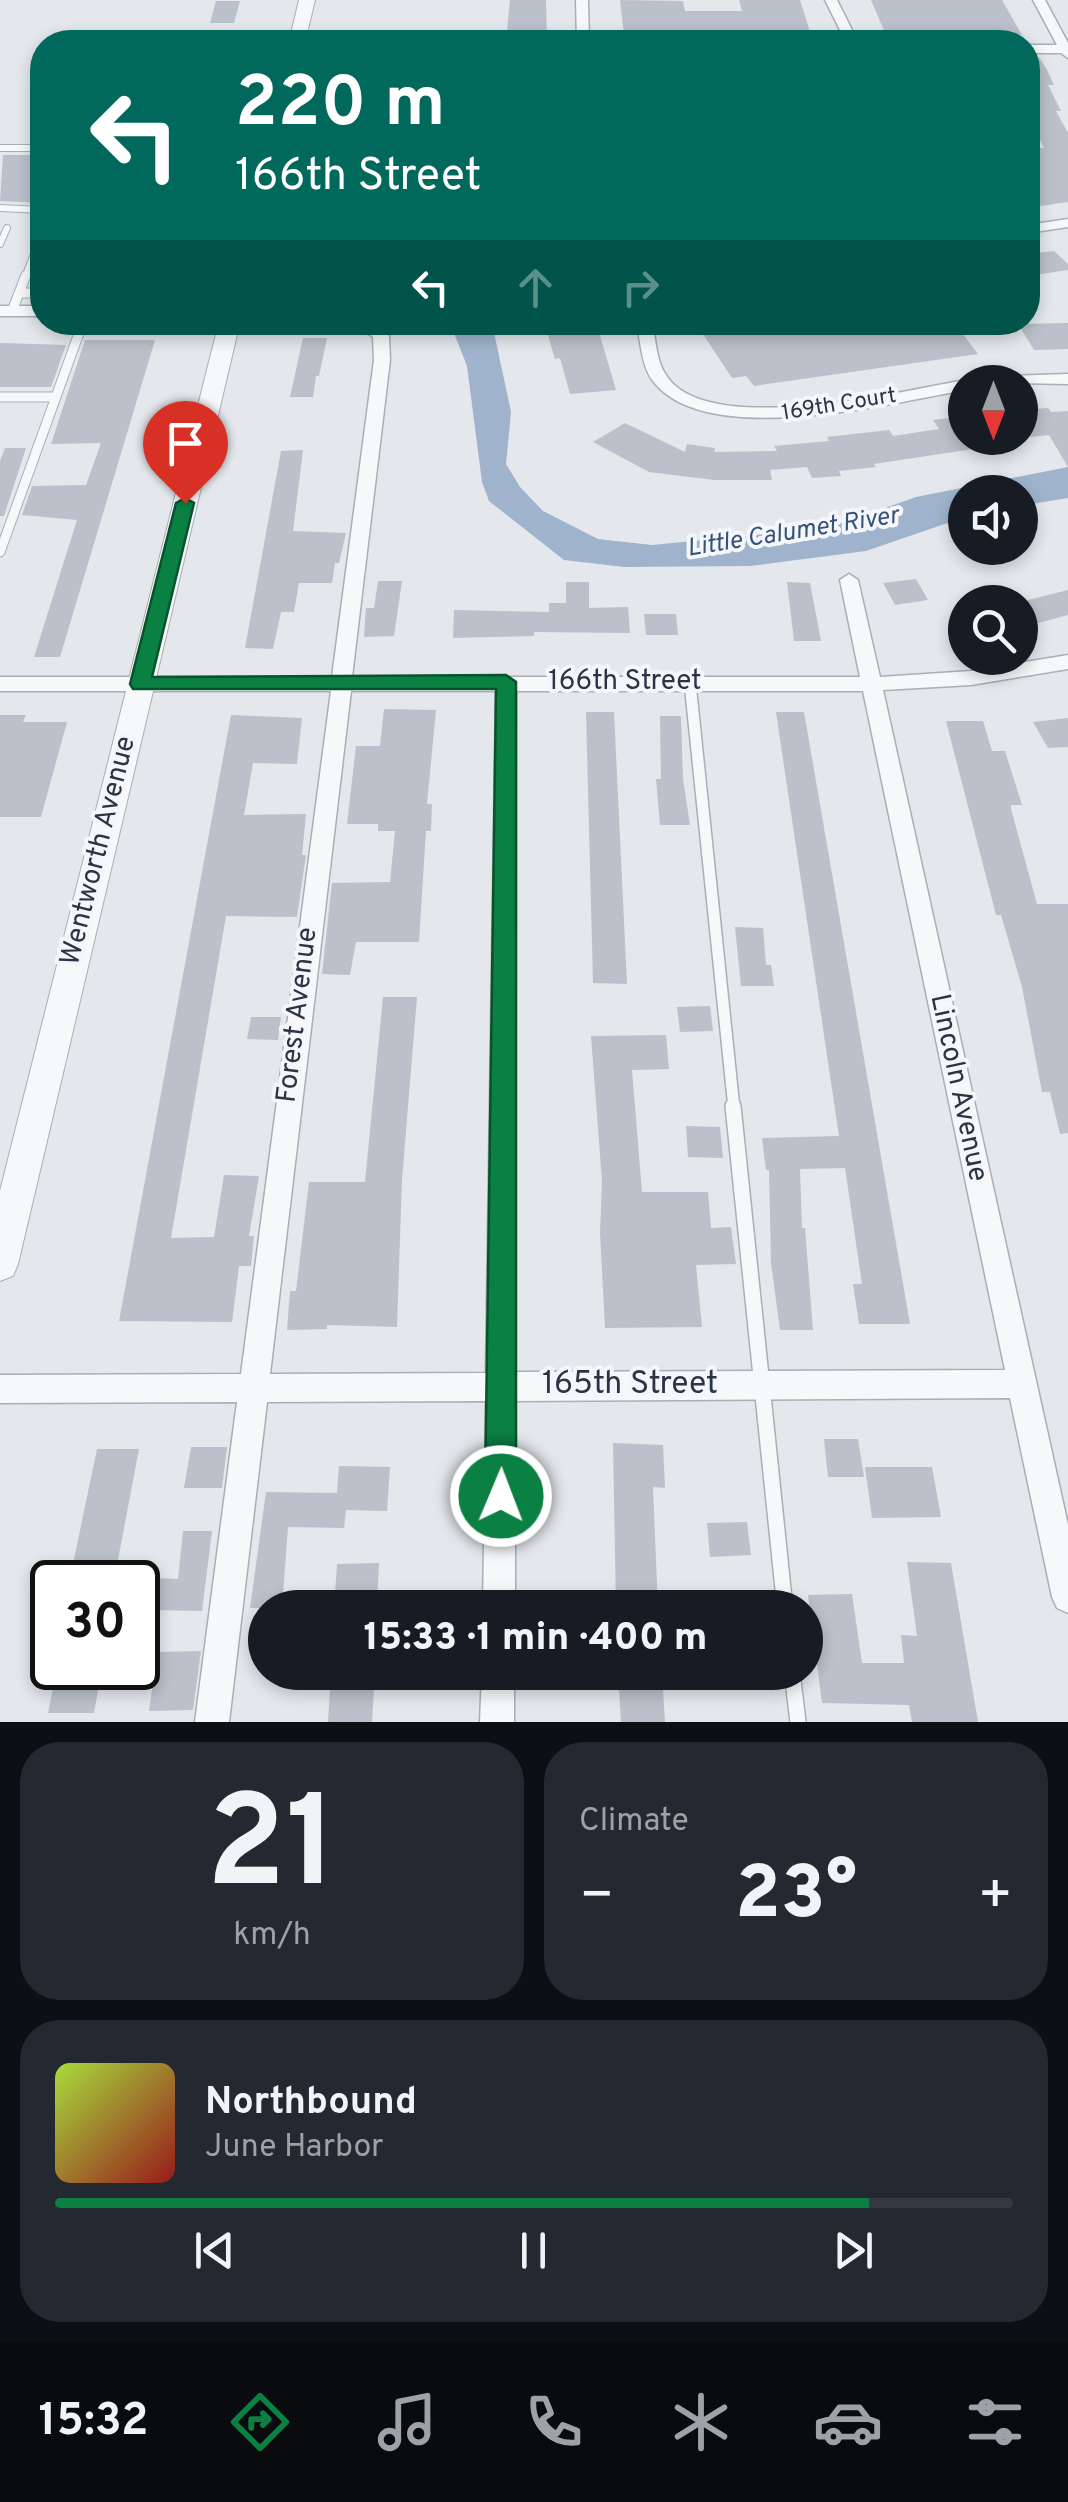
<!DOCTYPE html>
<meta charset="utf-8">
<style>
:root{--surface:#171b24;--page:#242831;--text:#f1f3f6;--muted:#9ea1a6;--line:#363941;--accent:#0b8043}
body{margin:0;font-family:Overpass,sans-serif;background:var(--page);color:var(--text);height:100vh;display:flex;flex-direction:column;font-size:38px;white-space:nowrap}
*{box-sizing:border-box;margin:0}
p{font-size:32px;color:var(--muted)}
.icon{flex:none;width:55px;height:55px;fill:none;stroke:currentColor;stroke-width:2;stroke-linecap:round;stroke-linejoin:round}
.map{position:relative;height:1722px;overflow:hidden}
.drawer{display:flex;flex-direction:column;gap:20px;padding:20px;background:#0d0f14;flex:1}
.drawer>*{flex:none}
.guide{position:absolute;left:30px;top:30px;width:1010px;height:305px;border-radius:40px;box-shadow:0 5px 15px #0003;background:#00695c;color:#fff;overflow:hidden}
.needle{width:65px;rotate:180deg}
.buttons{position:absolute;left:948px;top:365px;display:grid;gap:20px}
.buttons a{display:grid;place-items:center;width:90px;height:90px;border-radius:50%;background:var(--surface);box-shadow:0 5px 15px #0003;font-size:50px}
.speed{position:absolute;left:30px;top:1560px;display:flex;gap:20px;font-size:50px;font-weight:700;text-align:center}
.speed>*{display:grid;place-content:center;width:130px;height:130px;border-radius:50%;background:var(--surface);box-shadow:0 5px 15px #0003;line-height:1}
.speed .limit{border:5px solid #111;border-radius:15px;background:#fff;color:#111}
.pin{position:absolute;display:grid;place-items:center;width:85px;height:85px;color:#fff;margin:-102px -42px;border-radius:50% 50% 50% 0;rotate:-45deg;box-shadow:0 0 10px #0007}
.pin .icon{rotate:45deg}
.me{position:absolute;width:110px;margin:-55px;rotate:1deg;stroke-linejoin:round;filter:drop-shadow(0 0 8px #0008)}
.turn{display:flex;align-items:center;gap:35px;height:210px;padding:0 40px;font-size:45px}
.turn .icon{width:130px;height:130px;stroke-width:2.5}
.turn b{display:block;font-size:70px;line-height:85px}
.lanes{display:flex;align-items:center;height:95px;padding:0 40px;background:#0003;justify-content:center;gap:50px;direction:ltr}
.lanes .off{opacity:.35}
.big{font-size:75px;font-weight:800;line-height:1.1}
.drawer .card{flex:1;display:flex;flex-direction:column;justify-content:center;gap:15px;min-width:0;padding:0 35px;border-radius:40px;background:var(--page)}
.drawer .dial{align-items:center;gap:0}
.dial b{font-size:130px;line-height:1}
.song{display:flex;align-items:center;gap:30px}
.cover{width:120px;height:120px;border-radius:15px;background:linear-gradient(135deg,hsl(80 70% 55%),hsl(0 70% 35%))}
.played{height:10px;border-radius:5px;background:linear-gradient(90deg,var(--accent) 85%,var(--line) 85%)}
.keys{display:flex;justify-content:space-around;direction:ltr}
.heat{display:flex;justify-content:space-between;align-items:center;font-size:55px;direction:ltr}
.drawer .tiles{flex:1;display:grid;gap:20px;grid-template-columns:1fr 1fr}
.card:last-child{grid-column:span 2}
.trip{position:absolute;left:248px;top:1590px;width:575px;height:100px;border-radius:50px;background:var(--surface);box-shadow:0 5px 15px #0003;font-weight:800;line-height:100px;text-align:center}
.menu{display:flex;height:160px;justify-content:space-around;align-items:center;background:#090b0e;color:var(--muted)}
.menu .icon{width:70px;height:70px}
.menu .on{color:var(--accent)}
.menu b{font-size:45px;color:var(--text)}
.map>svg:first-child{display:block}
.water{fill:#9fb4cc}
.building{fill:#bbc0ca}
.lines{fill:none;stroke-linecap:round;stroke-linejoin:round}
.service-far3-casing{stroke:#a9aeb7;stroke-width:8}
.service-far2-casing{stroke:#a9aeb7;stroke-width:11}
.service-far1-casing{stroke:#a9aeb7;stroke-width:14}
.service-casing{stroke:#a9aeb7;stroke-width:18}
.minor-casing{stroke:#a9aeb7;stroke-width:3}
.tertiary-casing{stroke:#a9aeb7;stroke-width:2}
.service-far3{stroke:#f7f8fa;stroke-width:6}
.service-far2{stroke:#f7f8fa;stroke-width:9}
.service-far1{stroke:#f7f8fa;stroke-width:11}
.service{stroke:#f7f8fa;stroke-width:15}
.minor{fill:#f7f8fa;fill-rule:evenodd}
.tertiary{fill:#f7f8fa;fill-rule:evenodd}
.route{fill:#0b8043;stroke:#07532c;stroke-width:2.5}
.labels{text-anchor:middle;dominant-baseline:central;stroke-width:8;stroke-linejoin:round;paint-order:stroke}
.far-street-label{font-size:22px;fill:#2b3445;stroke:#f4f6f9}
.far-water-label{font-size:25px;font-style:italic;fill:#34527a;stroke:#f4f6f9}
.street-label{font-size:28px;fill:#2b3445;stroke:#f4f6f9}
.near-street-label{font-size:32px;fill:#2b3445;stroke:#f4f6f9}
</style>
<div class="map">
<svg width="1068" height="1722" viewBox="0 0 1068 1722">
<rect width="100%" height="100%" fill="#e4e7ec"/>
<path class="water" d="M 450,323 L 492,323 L 511,412 L 506,464 L 520,487 L 543,511 L 598,539 L 652,545 L 787,532 L 842,523 L 916,497 L 1068,467 L 1068,498 L 1020,506 L 1020,492 L 965,492 L 965,517 L 866,551 L 750,566 L 624,567 L 564,560 L 489,501 L 482,482 L 467,366 Z"/>
<path class="building" d="M 510,0 L 546,0 L 547,40 L 506,40 Z
M 620,0 L 683,1 L 685,11 L 742,11 L 739,0 L 800,0 L 811,35 L 624,35 Z
M 871,0 L 1002,0 L 1022,35 L 886,35 Z
M 216,1 L 240,1 L 234,23 L 210,23 Z
M 1028,57 L 1039,57 L 1047,70 L 1054,85 L 1048,85 L 1061,111 L 1056,111 L 1068,133 L 1068,202 L 1028,208 L 1028,148 L 1044,148 L 1029,118 L 1036,118 L 1028,103 Z
M 3,155 L 42,155 L 42,203 L 0,201 Z
M 1054,251 L 1068,264 L 1068,270 L 1028,276 L 1028,254 Z
M 551,322 L 596,322 L 616,390 L 570,394 L 560,358 L 555,359 L 547,332 L 552,331 Z
M 695,322 L 926,322 L 927,332 L 959,329 L 978,354 L 754,386 L 746,376 L 732,378 Z
M 1068,323 L 1068,349 L 1034,350 L 1018,324 Z
M 303,338 L 327,338 L 319,376 L 316,376 L 313,397 L 290,397 Z
M 85,340 L 155,340 L 60,657 L 34,657 L 77,520 L 22,515 L 32,486 L 86,485 L 101,443 L 51,444 Z
M 0,343 L 66,345 L 51,387 L 0,387 Z
M 1048,408 L 1051,412 L 1068,411 L 1068,467 L 1049,435 L 1020,438 L 1020,410 Z
M 958,417 L 965,427 L 965,438 L 973,438 L 980,448 L 874,464 L 876,467 L 839,471 L 841,476 L 812,478 L 807,467 L 770,470 L 772,480 L 714,480 L 649,472 L 593,442 L 625,423 L 685,452 L 687,444 L 715,448 L 714,452 L 777,451 L 774,446 L 829,441 L 827,437 L 889,430 L 893,436 L 939,429 L 933,420 Z
M 5,448 L 26,448 L 4,516 L 0,516 L 0,461 Z
M 303,450 L 293,531 L 346,533 L 339,563 L 335,563 L 332,583 L 299,583 L 294,612 L 281,612 L 273,649 L 245,648 L 281,451 Z
M 916,579 L 928,600 L 895,605 L 883,583 Z
M 378,581 L 402,581 L 394,636 L 364,637 L 366,608 L 374,608 Z
M 566,582 L 589,582 L 589,608 L 628,607 L 630,633 L 534,632 L 534,636 L 453,638 L 454,610 L 549,612 L 549,603 L 566,603 Z
M 787,582 L 810,583 L 821,641 L 794,641 Z
M 1068,590 L 1068,615 L 1020,628 L 1020,602 Z
M 644,614 L 676,614 L 678,635 L 646,635 Z
M 384,709 L 436,710 L 427,804 L 432,804 L 431,831 L 426,831 L 419,942 L 356,942 L 350,975 L 322,974 L 332,883 L 390,882 L 395,831 L 378,831 L 378,824 L 347,824 L 356,746 L 380,746 Z
M 586,712 L 614,712 L 627,984 L 593,983 Z
M 776,712 L 804,712 L 910,1324 L 859,1324 L 853,1284 L 862,1284 L 845,1168 L 800,1169 L 802,1228 L 805,1228 L 813,1330 L 780,1330 L 771,1263 L 769,1170 L 766,1170 L 762,1138 L 839,1136 Z
M 0,715 L 26,715 L 23,722 L 67,722 L 41,817 L 0,817 Z
M 231,715 L 302,718 L 297,764 L 253,763 L 244,815 L 306,814 L 302,855 L 306,855 L 297,917 L 226,916 L 171,1238 L 214,1237 L 224,1175 L 259,1176 L 249,1236 L 254,1236 L 251,1266 L 239,1266 L 232,1322 L 119,1321 Z
M 660,716 L 681,716 L 683,779 L 690,825 L 660,825 L 656,779 L 661,779 Z
M 1068,718 L 1068,747 L 1048,748 L 1033,722 Z
M 946,721 L 983,721 L 992,751 L 1005,751 L 1022,805 L 1011,805 L 1011,809 L 1037,904 L 1068,904 L 1068,1133 L 1060,1134 L 1050,1092 L 1042,1092 L 1022,987 L 1001,915 L 996,915 Z
M 735,927 L 763,928 L 766,965 L 771,965 L 774,986 L 741,986 Z
M 383,997 L 417,997 L 402,1180 L 397,1327 L 327,1325 L 327,1329 L 287,1330 L 290,1291 L 296,1291 L 309,1182 L 365,1182 Z
M 710,1006 L 713,1031 L 680,1032 L 677,1007 Z
M 251,1017 L 281,1017 L 278,1040 L 247,1039 Z
M 666,1035 L 669,1069 L 632,1070 L 642,1192 L 708,1192 L 711,1228 L 731,1227 L 736,1264 L 696,1265 L 702,1327 L 605,1328 L 600,1233 L 602,1181 L 591,1036 Z
M 686,1126 L 720,1127 L 723,1158 L 688,1157 Z
M 824,1439 L 858,1439 L 864,1477 L 828,1477 Z
M 613,1443 L 663,1445 L 665,1488 L 653,1487 L 658,1608 L 616,1608 Z
M 191,1447 L 227,1447 L 222,1488 L 184,1488 Z
M 97,1449 L 139,1449 L 117,1565 L 73,1564 Z
M 339,1466 L 390,1467 L 387,1511 L 346,1510 L 344,1528 L 288,1527 L 282,1608 L 250,1608 L 266,1492 L 337,1493 Z
M 865,1467 L 932,1467 L 941,1517 L 872,1518 Z
M 747,1522 L 751,1555 L 710,1557 L 707,1523 Z
M 183,1531 L 212,1531 L 202,1611 L 149,1610 L 154,1578 L 178,1579 Z
M 907,1562 L 951,1563 L 978,1722 L 912,1722 L 909,1705 L 822,1703 L 808,1595 L 852,1594 L 862,1663 L 904,1663 L 901,1635 L 917,1636 Z
M 379,1563 L 377,1608 L 334,1608 L 337,1564 Z
M 201,1651 L 193,1710 L 149,1711 L 157,1652 Z
M 57,1668 L 102,1668 L 94,1713 L 48,1713 Z
M 331,1672 L 375,1672 L 372,1722 L 328,1722 Z
M 618,1672 L 662,1672 L 665,1722 L 621,1722 Z"/>
<g class="lines">
<g class="service-far3-casing">
<path id="service-far3" d="M 0,148 L 42,148
M 0,208 L 42,210
M 0,244 L 7,228
M 25,277 L 42,234"/>
</g>
<g class="service-far2-casing">
<path id="service-far2" d="M 19,293 L 42,293
M 12,311 L 26,275
M 0,397 L 56,397
M 0,552 L 83,322"/>
</g>
<g class="service-far1-casing">
<path id="service-far1" d="M 690,683 L 734,1108"/>
</g>
<g class="service-casing">
<path id="service" d="M 733,1106 L 785,1608
M 792,1672 L 798,1722"/>
</g>
<g class="minor-casing">
<path id="minor" d="M 576,0 L 588,0 L 589,42 L 577,42 Z
M 825,0 L 837,0 L 858,42 L 846,42 Z
M 1033,0 L 1045,0 L 1068,43 L 1068,58 L 1061,53 L 1028,53 L 1028,45 L 1057,45 Z
M 298,36 L 393,38 L 399,42 L 294,42 L 294,37 Z
M 1068,219 L 1068,227 L 1028,233 L 1028,225 Z
M 0,306 L 42,306 L 42,316 L 0,316 Z
M 352,322 L 379,324 L 389,336 L 390,360 L 352,677 L 860,677 L 840,580 L 849,574 L 858,580 L 880,677 L 971,671 L 1068,655 L 1068,669 L 971,685 L 883,690 L 1068,1525 L 1068,1613 L 1057,1608 L 1052,1597 L 1010,1398 L 515,1401 L 515,1608 L 483,1608 L 486,1401 L 267,1402 L 229,1722 L 195,1722 L 237,1402 L 0,1403 L 0,1375 L 241,1374 L 331,691 L 0,691 L 0,677 L 332,677 L 374,360 L 373,337 ZM 351,691 L 496,691 L 486,1373 L 270,1374 ZM 516,691 L 863,691 L 1005,1370 L 515,1372 Z
M 636,322 L 652,322 C 656,339 656,361 666,375 C 706,439 902,391 965,380 L 971,382 L 965,382 L 965,390 C 892,403 705,450 653,381 C 641,366 641,341 636,322 Z
M 1068,374 L 1068,384 L 972,382 L 980,377 Z
M 482,1672 L 514,1672 L 514,1722 L 480,1722 Z"/>
</g>
<g class="tertiary-casing">
<path id="tertiary" d="M 299,0 L 315,0 L 305,42 L 289,42 Z
M 219,322 L 240,322 L 18,1264 L 13,1276 L 0,1281 L 0,1191 Z"/>
</g>
<use href="#service-far3" class="service-far3"/>
<use href="#service-far2" class="service-far2"/>
<use href="#service-far1" class="service-far1"/>
<use href="#service" class="service"/>
<use href="#minor" class="minor"/>
<use href="#tertiary" class="tertiary"/>
</g>
<path class="route" d="M 185,498 L 194,503 L 152,677 L 506,675 L 516,682 L 516,1496 L 512,1507 L 501,1512 L 490,1507 L 485,1496 L 496,689 L 133,689 L 130,684 L 176,503 Z"/>
<g class="labels">
<g class="far-street-label">
<text transform="translate(839 405) rotate(-9)">169th Court</text>
</g>
<g class="far-water-label">
<text transform="translate(793 533) rotate(-9)">Little Calumet River</text>
</g>
<g class="street-label">
<text x="625" y="682">166th Street</text>
<text transform="translate(99 851) rotate(-76)">Wentworth Avenue</text>
<text transform="translate(298 1015) rotate(-83)">Forest Avenue</text>
<text transform="translate(958 1088) rotate(78)">Lincoln Avenue</text>
</g>
<g class="near-street-label">
<text x="630" y="1385">165th Street</text>
</g>
</g>
</svg>
<div class="buttons">
<a><svg class="needle" viewBox="-14 -14 28 28"><path d="M0-13l5 13h-10z" fill="#e53935"/><path d="M0 13l5-13h-10z" fill="#9ea1a6"/></svg></a>
<a><svg class="icon" aria-label="sound" viewBox="0 0 24 24"><path d="M4 9h4l5-4v14l-5-4H4zM17 9q2 3 0 6"/></svg></a>
<a><svg class="icon" aria-label="search" viewBox="0 0 24 24"><circle cx="10" cy="10" r="6"/><path d="M15 15l6 6"/></svg></a>
</div>
<div class="speed"><div class="limit">30</div></div>
<div class="pin" style="left:185px;top:503px;background:#d93025"><svg class="icon" aria-label="arrive" viewBox="0 0 24 24"><path d="M6 21V4h12l-3 4 3 4H6"/></svg></div>
<svg class="me" style="left:501px;top:1496px" viewBox="-20 -20 40 40"><circle r="17" fill="#0b8043" stroke="#fff" stroke-width="3"/><path d="M0-11L8 9 0 5-8 9z" fill="#fff"/></svg>
<div class="trip">15:33 · 1 min · 400 m</div>
<div class="guide">
<div class="turn"><svg class="icon" aria-label="left" viewBox="0 0 24 24"><path d="M17 20v-9H6M10 6l-5 5 5 5"/></svg><div><b>220 m</b>166th Street</div></div>
<div class="lanes"><svg class="icon" aria-label="left" viewBox="0 0 24 24"><path d="M17 20v-9H6M10 6l-5 5 5 5"/></svg><svg class="icon off" aria-label="ahead" viewBox="0 0 24 24"><path d="M12 20V5M6 11l6-6 6 6"/></svg><svg class="icon off" aria-label="right" viewBox="0 0 24 24"><path d="M7 20v-9h11M14 6l5 5-5 5"/></svg></div>
</div>
</div>
<section class="drawer">
<div class="tiles">
<div class="card dial"><b>21</b><p>km/h</p></div>
<div class="card"><p>Climate</p>
<div class="heat"><a>−</a><b class="big">23°</b><a>+</a></div>
</div>
<div class="card">
<div class="song"><i class="cover"></i><div><b>Northbound</b><p>June Harbor</p></div></div>
<div class="played"></div>
<div class="keys"><svg class="icon" aria-label="previous" viewBox="0 0 24 24"><path d="M18 5L8 12l10 7zM5 5v14"/></svg><svg class="icon" aria-label="pause" viewBox="0 0 24 24"><path d="M8 5v14M16 5v14"/></svg><svg class="icon" aria-label="next" viewBox="0 0 24 24"><path d="M6 5l10 7-10 7zM19 5v14"/></svg></div>
</div>
</div>
</section>
<nav class="menu">
<b>15:32</b>
<svg class="icon on" aria-label="directions" viewBox="0 0 24 24"><path d="M12 3l9 9-9 9-9-9zM9 14v-3h6M13 9l2 2-2 2"/></svg>
<svg class="icon" aria-label="music" viewBox="0 0 24 24"><path d="M9 18V5l10-2v13"/><circle cx="6" cy="18" r="3"/><circle cx="16" cy="16" r="3"/></svg>
<svg class="icon" aria-label="phone" viewBox="0 0 24 24"><path d="M5 4h4l2 5-3 2q2 4 5 5l2-3 5 2v4C11 20 4 13 5 4z"/></svg>
<svg class="icon" aria-label="climate" viewBox="0 0 24 24"><path d="M12 3v18M4 7l16 10M4 17L20 7"/></svg>
<svg class="icon" aria-label="car" viewBox="0 0 24 24"><path d="M5 17H2v-5l4-1 3-4h7l3 4 3 1v5h-3M9 17h6M6 11h13"/><circle cx="7" cy="17" r="2"/><circle cx="17" cy="17" r="2"/></svg>
<svg class="icon" aria-label="filters" viewBox="0 0 24 24"><path d="M4 7h16M4 17h16"/><circle cx="9" cy="7" r="2"/><circle cx="15" cy="17" r="2"/></svg>
</nav>
